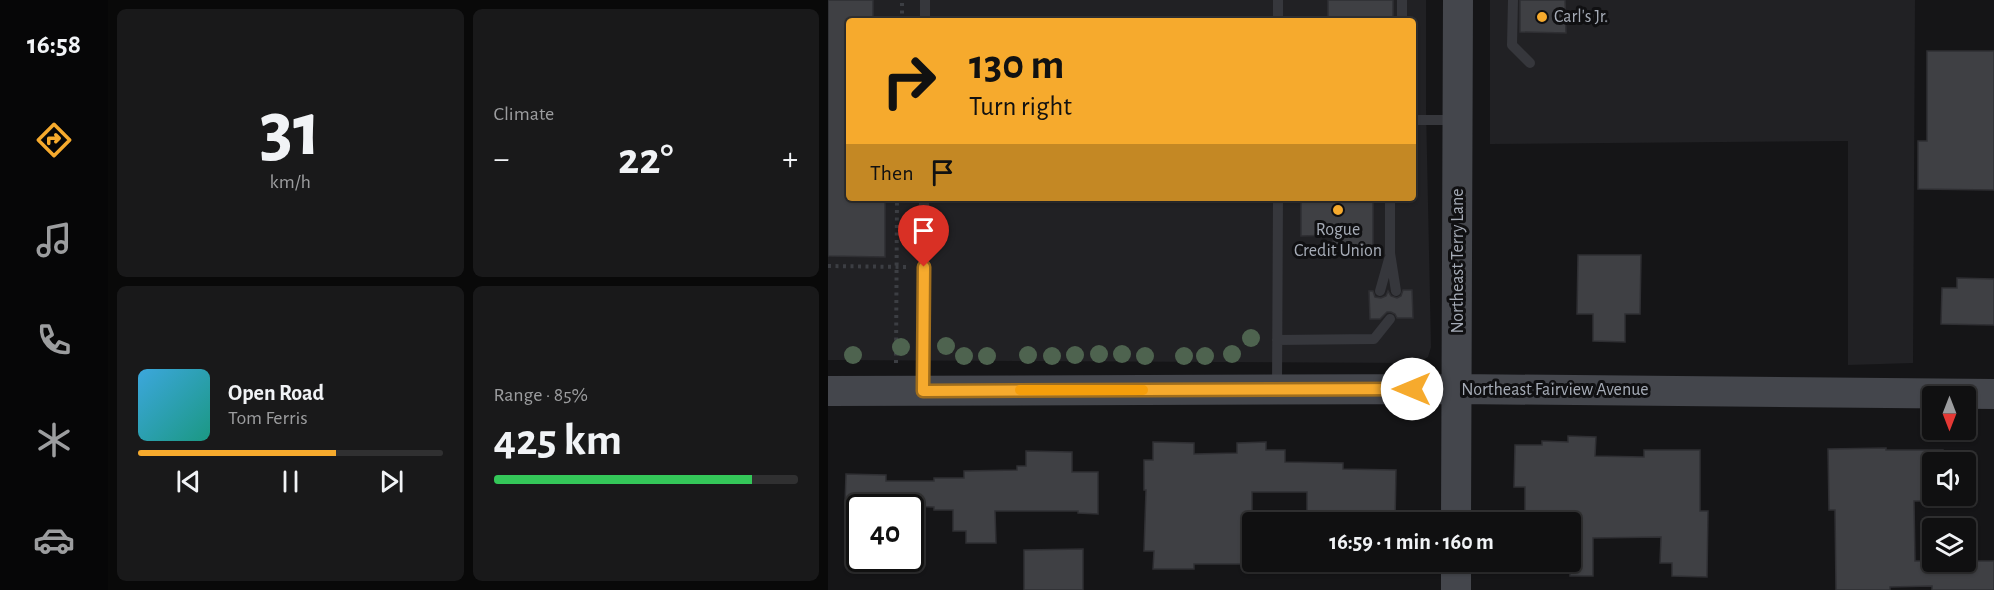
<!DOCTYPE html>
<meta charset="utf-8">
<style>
:root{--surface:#101011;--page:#19191a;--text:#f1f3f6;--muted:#9c9d9f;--line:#303031;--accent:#f6aa2d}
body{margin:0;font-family:"Alegreya Sans",sans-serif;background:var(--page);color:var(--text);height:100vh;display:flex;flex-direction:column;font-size:22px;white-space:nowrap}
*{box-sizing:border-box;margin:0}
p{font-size:20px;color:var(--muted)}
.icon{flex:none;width:33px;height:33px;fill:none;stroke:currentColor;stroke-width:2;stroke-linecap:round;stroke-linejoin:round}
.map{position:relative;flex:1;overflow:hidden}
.sheet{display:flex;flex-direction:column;gap:9px;padding:9px;background:#090909;width:720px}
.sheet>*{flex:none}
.hud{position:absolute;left:18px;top:18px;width:570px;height:183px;border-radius:6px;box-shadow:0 2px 4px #0004,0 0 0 2px var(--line);background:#f6aa2d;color:#111;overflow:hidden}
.needle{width:39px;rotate:180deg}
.controls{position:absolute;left:1094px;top:386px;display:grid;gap:12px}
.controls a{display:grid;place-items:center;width:54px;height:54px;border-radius:6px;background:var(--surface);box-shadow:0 2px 4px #0004,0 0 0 2px var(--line);font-size:30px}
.speed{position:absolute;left:18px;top:494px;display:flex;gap:12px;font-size:30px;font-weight:700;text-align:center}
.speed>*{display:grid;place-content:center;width:78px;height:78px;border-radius:50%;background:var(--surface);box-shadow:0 2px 4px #0004,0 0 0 2px var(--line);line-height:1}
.speed .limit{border:3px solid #111;border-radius:9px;background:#fff;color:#111}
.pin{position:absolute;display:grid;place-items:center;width:51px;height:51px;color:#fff;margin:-62px -26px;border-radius:50% 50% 50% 0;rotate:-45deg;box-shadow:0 0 6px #0007}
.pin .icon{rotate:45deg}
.me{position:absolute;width:66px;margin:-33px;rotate:270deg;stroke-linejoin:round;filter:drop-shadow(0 0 4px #0008)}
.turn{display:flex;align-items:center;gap:21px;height:126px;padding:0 24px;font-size:27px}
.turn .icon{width:78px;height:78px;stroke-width:2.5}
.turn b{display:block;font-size:42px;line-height:51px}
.then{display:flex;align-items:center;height:57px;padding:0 24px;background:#0003;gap:12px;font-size:22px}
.big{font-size:45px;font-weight:700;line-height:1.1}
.sheet .widget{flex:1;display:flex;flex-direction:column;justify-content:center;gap:9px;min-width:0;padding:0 21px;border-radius:9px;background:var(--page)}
.sheet .dial{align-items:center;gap:0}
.dial b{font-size:78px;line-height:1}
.song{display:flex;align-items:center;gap:18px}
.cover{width:72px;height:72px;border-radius:9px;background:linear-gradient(135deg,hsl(200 70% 55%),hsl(170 70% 35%))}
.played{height:6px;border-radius:3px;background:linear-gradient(90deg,var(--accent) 65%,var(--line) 65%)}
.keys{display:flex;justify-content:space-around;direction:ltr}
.heat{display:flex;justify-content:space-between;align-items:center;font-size:33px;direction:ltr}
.charge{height:9px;border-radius:4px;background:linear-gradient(90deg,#34c759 85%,var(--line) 0)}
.sheet .tiles{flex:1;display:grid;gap:9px;grid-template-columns:repeat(2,1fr)}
.trip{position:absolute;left:414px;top:512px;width:339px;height:60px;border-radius:6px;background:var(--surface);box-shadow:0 2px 4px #0004,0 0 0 2px var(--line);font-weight:700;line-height:60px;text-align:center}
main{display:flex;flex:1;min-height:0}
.tabs{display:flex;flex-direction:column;width:108px;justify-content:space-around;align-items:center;background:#060607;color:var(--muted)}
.tabs .icon{width:42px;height:42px}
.tabs .current{color:var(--accent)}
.tabs b{font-size:27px;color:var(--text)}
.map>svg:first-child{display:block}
.built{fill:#212124;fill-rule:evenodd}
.building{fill:#3f4044;stroke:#2f2f33;stroke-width:1.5}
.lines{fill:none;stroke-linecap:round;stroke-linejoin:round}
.path{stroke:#3c3e43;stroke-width:4;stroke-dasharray:3 4.5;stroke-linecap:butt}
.lane{stroke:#36373c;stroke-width:10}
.secondary{stroke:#44464c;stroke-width:30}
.tree{fill:#4e634f}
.route-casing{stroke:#a06e1d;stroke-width:15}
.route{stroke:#f6aa2d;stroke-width:10}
.slow{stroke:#f59e0b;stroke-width:10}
.poi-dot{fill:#f6aa2d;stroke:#101012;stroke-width:2}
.labels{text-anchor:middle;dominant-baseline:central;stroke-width:6;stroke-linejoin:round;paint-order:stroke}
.poi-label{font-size:18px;fill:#a6acb7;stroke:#101012;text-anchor:start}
.street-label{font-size:18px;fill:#a6acb7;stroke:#101012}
</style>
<main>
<nav class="tabs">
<b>16:58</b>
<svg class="icon current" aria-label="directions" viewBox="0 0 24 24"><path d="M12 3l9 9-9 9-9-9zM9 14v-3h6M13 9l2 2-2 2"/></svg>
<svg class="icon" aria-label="music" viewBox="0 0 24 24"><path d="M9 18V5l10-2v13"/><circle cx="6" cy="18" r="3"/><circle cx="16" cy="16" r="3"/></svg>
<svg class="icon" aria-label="phone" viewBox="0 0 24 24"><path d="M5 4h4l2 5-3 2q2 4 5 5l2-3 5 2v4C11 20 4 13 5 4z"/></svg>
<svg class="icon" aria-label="climate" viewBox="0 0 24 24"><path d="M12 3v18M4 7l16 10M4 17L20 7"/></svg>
<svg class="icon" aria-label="car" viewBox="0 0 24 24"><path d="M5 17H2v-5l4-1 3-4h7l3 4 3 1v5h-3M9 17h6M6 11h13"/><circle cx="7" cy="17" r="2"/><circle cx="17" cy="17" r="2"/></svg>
</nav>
<section class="sheet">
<div class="tiles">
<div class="widget dial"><b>31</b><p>km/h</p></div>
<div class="widget"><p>Climate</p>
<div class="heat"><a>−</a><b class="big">22°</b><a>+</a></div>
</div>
<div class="widget">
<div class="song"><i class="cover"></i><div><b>Open Road</b><p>Tom Ferris</p></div></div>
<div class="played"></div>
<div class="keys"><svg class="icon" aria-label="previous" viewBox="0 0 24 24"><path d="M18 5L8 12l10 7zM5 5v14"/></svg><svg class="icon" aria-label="pause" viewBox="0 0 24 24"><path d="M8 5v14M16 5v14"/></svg><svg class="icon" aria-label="next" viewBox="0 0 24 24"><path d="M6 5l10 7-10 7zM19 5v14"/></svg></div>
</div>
<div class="widget"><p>Range · 85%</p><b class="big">425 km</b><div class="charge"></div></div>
</div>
</section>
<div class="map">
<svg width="1166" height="590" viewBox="0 0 1166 590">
<rect width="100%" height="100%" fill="#151517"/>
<path class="built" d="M 0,0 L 598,0 L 598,107 L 603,347 L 600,357 L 589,363 L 0,360 ZM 21,21 L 585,21 L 585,198 L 21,198 Z
M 662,0 L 1087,0 L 1085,363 L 1020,365 L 1020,141 L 662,144 Z"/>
<path class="building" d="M 0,0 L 45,0 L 45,21 L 21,21 L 21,198 L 57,198 L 57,257 L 0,256 Z
M 500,0 L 565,0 L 565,21 L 500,21 Z
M 692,0 L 737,0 L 738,33 L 692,32 Z
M 1099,51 L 1166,51 L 1166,190 L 1090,189 L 1090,141 L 1099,141 Z
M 473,198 L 545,198 L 545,247 L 505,248 L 505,235 L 473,236 Z
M 750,255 L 813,255 L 812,314 L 797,314 L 797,342 L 765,341 L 765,314 L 749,314 Z
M 1129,278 L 1166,279 L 1166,325 L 1113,324 L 1114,288 L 1129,288 Z
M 575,290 L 584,290 L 585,318 L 569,318 L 567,314 L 563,312 L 559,312 L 552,319 L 542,319 L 541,291 L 545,291 L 547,297 L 553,298 L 558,296 L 560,291 L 563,296 L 569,298 L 573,296 Z
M 740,436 L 768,437 L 767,456 L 816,457 L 816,450 L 872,450 L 872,511 L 880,511 L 879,577 L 844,576 L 844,563 L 832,563 L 833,537 L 765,538 L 765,576 L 742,576 L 742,522 L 697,522 L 697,487 L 686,487 L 687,445 L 714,445 L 714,441 L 740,442 Z
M 325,442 L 366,443 L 366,454 L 409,453 L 409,443 L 438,442 L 438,450 L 457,450 L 457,462 L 515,463 L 515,469 L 568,470 L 567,522 L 479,519 L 479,492 L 424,492 L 424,564 L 366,564 L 366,569 L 325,569 L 326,551 L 316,551 L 318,490 L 316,490 L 316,460 L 325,460 Z
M 1058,448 L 1058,450 L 1115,450 L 1115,462 L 1104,462 L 1104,495 L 1116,495 L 1116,501 L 1086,501 L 1087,561 L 1166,561 L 1166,590 L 1104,590 L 1104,586 L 1062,587 L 1062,590 L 1008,590 L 1007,510 L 1001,510 L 1000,449 Z
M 198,451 L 244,452 L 244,472 L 270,472 L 270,514 L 250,513 L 250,511 L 167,511 L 168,543 L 138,543 L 138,531 L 125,531 L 125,510 L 106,510 L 106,507 L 17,504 L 18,474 L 58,475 L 58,481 L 106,481 L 106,478 L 136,478 L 136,471 L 189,470 L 189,466 L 198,466 Z
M 255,549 L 255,590 L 196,590 L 196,550 Z"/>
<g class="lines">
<path class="path" d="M 74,21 L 74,0
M 0,266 L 80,267
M 68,363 L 69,198"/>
<path class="lane" d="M 685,0 L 684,45 L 702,63
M 97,21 L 97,0
M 450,21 L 450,0
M 574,21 L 574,0
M 585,120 L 627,120
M 562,198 L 562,253 L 568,291
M 552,291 L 561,259
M 449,340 L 546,339 L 562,319
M 449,387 L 450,198
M 95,390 L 96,198"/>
<path class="secondary" d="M 0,391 L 630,389 L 1166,394
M 628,522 L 630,0
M 628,590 L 628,561"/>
</g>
<g class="tree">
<circle cx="423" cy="338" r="9"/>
<circle cx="118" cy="346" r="9"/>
<circle cx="73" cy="347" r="9"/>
<circle cx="271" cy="354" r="9"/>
<circle cx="294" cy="354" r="9"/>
<circle cx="404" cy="354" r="9"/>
<circle cx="25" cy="355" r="9"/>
<circle cx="200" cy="355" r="9"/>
<circle cx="247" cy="355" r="9"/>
<circle cx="136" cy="356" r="9"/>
<circle cx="159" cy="356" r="9"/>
<circle cx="224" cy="356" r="9"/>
<circle cx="317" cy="356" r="9"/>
<circle cx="356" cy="356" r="9"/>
<circle cx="377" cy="356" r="9"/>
</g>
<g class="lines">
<g class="route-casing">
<path id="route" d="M 96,267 L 95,391 L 584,389"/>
</g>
<use href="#route" class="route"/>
<path class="slow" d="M 192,390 L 315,390"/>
</g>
<g class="poi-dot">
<circle cx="714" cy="17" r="6"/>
<circle cx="510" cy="210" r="6"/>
</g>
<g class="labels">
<g class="poi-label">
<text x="726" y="17">Carl's Jr.</text>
<text x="510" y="230" text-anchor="middle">Rogue<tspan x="510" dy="21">Credit Union</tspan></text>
</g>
<g class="street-label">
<text transform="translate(630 261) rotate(-90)">Northeast Terry Lane</text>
<text x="727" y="390">Northeast Fairview Avenue</text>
</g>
</g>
</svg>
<div class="controls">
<a><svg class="needle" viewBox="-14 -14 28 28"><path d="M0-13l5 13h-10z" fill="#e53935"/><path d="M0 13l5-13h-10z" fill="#9c9d9f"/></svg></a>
<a><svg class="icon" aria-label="sound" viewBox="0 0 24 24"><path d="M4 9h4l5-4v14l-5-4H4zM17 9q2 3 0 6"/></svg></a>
<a><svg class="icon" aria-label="layers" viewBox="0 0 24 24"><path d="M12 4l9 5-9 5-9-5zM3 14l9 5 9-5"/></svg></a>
</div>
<div class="speed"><div class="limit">40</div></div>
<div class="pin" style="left:96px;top:267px;background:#d93025"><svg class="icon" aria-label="arrive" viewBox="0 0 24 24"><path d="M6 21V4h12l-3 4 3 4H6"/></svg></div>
<svg class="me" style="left:584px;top:389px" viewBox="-20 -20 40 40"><circle r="19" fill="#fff"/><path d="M0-13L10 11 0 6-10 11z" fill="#f6aa2d"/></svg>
<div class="trip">16:59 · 1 min · 160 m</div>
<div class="hud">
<div class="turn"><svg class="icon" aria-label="right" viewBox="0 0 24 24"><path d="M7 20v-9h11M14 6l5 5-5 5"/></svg><div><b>130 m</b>Turn right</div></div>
<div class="then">Then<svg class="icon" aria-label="arrive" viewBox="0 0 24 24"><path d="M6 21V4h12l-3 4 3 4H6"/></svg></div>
</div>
</div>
</main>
